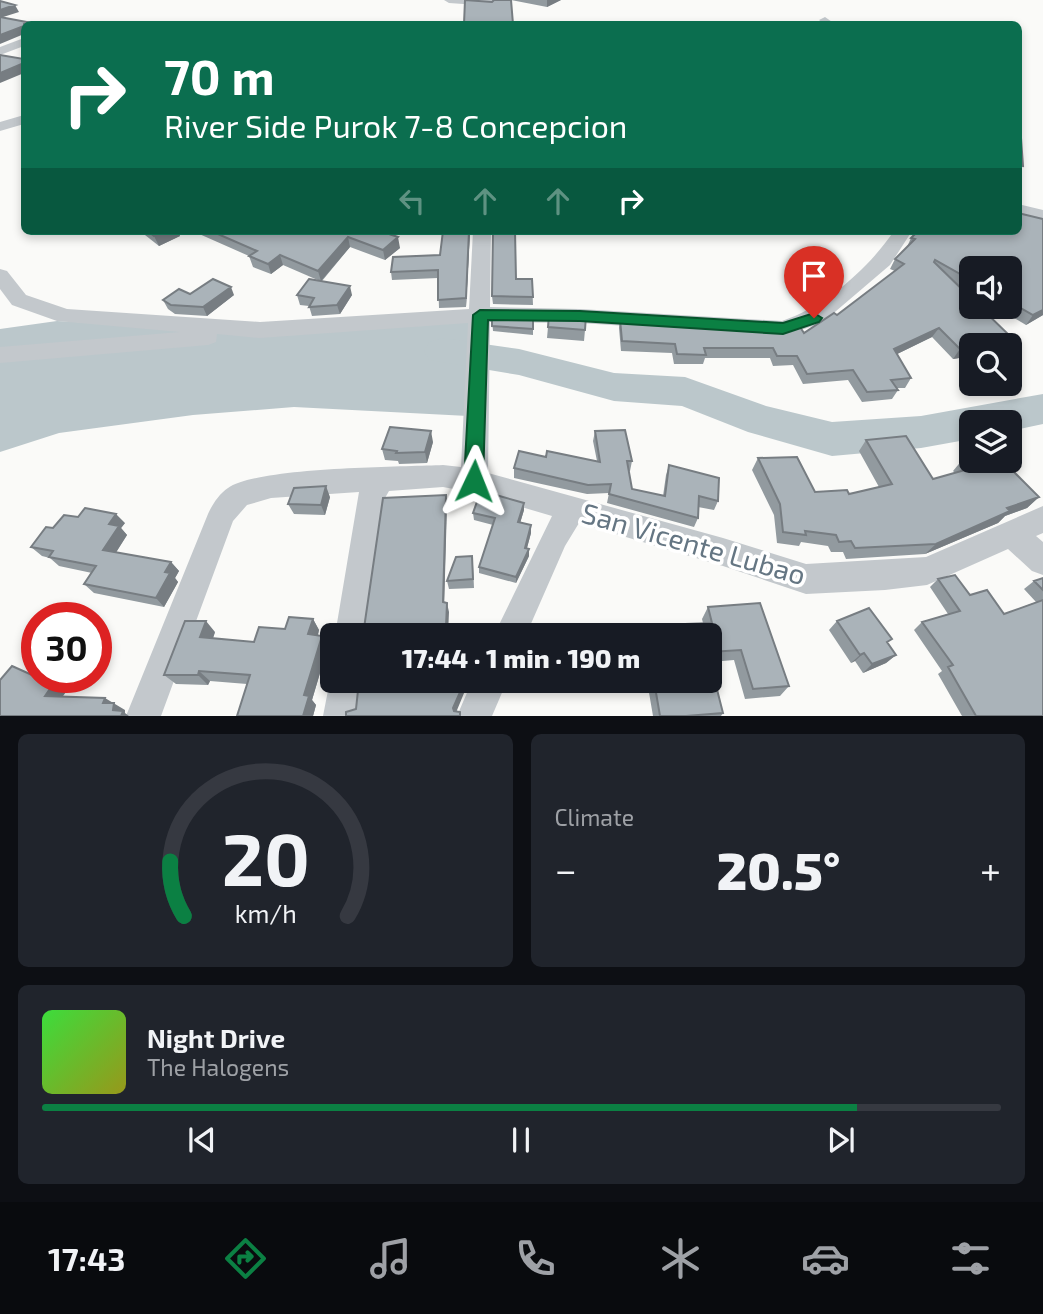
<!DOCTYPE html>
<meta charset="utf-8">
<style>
:root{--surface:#171b24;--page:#20242c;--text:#f1f3f6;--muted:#9ea1a6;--line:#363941;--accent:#0b8043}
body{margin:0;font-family:"Exo 2",sans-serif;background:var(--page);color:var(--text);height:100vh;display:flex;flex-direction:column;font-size:26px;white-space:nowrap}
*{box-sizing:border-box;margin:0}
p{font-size:23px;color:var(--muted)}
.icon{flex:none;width:38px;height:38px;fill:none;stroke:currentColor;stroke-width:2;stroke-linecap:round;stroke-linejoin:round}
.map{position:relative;height:716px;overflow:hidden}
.drawer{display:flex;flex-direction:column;gap:18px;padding:18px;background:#0d0f14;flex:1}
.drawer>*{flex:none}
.top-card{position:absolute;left:21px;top:21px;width:1001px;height:214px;border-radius:10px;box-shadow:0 4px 10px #0003;background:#0b6e4f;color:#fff;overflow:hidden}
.tools{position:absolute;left:959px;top:256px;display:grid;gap:14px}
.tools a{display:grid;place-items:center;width:63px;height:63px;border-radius:10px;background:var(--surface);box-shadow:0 4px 10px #0003;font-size:35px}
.speed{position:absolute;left:21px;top:602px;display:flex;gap:14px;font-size:35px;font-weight:700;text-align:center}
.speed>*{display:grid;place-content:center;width:91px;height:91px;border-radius:50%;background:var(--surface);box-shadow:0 4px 10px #0003;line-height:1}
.speed .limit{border:10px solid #d22;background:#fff;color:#111}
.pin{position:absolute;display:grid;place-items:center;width:60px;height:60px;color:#fff;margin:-72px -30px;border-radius:50% 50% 50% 0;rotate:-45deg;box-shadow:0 0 7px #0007}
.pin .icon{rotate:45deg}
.me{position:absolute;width:77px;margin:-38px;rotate:2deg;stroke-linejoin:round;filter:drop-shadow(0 0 5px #0008)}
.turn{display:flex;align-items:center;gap:24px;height:147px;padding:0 28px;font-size:32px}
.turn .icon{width:91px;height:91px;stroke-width:2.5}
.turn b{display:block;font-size:49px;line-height:60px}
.lanes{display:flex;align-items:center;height:66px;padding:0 28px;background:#0003;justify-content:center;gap:35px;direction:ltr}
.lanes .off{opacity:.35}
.big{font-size:52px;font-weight:800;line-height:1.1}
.drawer .card{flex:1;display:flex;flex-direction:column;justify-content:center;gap:10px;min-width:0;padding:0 24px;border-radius:10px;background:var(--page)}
.drawer .dial{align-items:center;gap:0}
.dial svg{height:182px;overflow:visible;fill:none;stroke:var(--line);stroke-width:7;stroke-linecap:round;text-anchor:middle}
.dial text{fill:var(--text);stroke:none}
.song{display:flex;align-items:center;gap:21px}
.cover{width:84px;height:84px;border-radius:10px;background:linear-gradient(135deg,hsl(120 70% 55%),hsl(60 70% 35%))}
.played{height:7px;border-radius:4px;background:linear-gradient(90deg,var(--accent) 85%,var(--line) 85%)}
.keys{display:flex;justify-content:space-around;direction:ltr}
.heat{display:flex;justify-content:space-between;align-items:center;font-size:38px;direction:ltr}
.drawer .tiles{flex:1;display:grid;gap:18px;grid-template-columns:1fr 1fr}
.card:last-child{grid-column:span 2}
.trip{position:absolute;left:320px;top:623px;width:402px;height:70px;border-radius:10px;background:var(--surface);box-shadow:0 4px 10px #0003;font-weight:800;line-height:70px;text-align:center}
.tab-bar{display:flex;height:112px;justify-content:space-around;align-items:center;background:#090b0e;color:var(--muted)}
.tab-bar .icon{width:49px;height:49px}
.tab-bar .selected{color:var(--accent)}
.tab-bar b{font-size:32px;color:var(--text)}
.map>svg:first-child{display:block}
.water{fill:#bbc7cb}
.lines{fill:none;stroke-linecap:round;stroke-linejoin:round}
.river{fill:#bbc7cb;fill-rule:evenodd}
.minor{fill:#c3c8cc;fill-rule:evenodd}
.wall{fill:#929a9f}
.shaded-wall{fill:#777d82}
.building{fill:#aab3b9;stroke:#777d82;stroke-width:2}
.route{fill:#0b8043;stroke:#07532c;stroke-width:2}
.labels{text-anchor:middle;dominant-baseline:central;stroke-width:7;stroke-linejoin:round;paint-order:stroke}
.near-street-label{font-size:28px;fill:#657683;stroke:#fff}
</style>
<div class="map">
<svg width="1043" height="716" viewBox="0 0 1043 716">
<rect width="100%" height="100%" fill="#fafaf8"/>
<path class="water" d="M 469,320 L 468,416 L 294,407 L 193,415 L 59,433 L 0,452 L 0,329 L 57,321 L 152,326 Z"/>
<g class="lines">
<path class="river" d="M 442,338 L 519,349 L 614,373 L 685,377 L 766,406 L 832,422 L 921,416 L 1043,394 L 1043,424 L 1010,431 L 1010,422 L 971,422 L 971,439 L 921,448 L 832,456 L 748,432 L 682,406 L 614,401 L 519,375 L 429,360 L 424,351 L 429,342 Z"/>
<path class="minor" d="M 444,0 L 493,0 L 497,3 L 492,6 L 449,3 Z
M 825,17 L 835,24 L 824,24 L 819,20 Z
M 24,38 L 24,46 L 0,55 L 0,47 Z
M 24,115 L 24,124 L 0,131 L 0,122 Z
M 1018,204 L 1043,210 L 1043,220 L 1018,214 Z
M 473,231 L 491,231 L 490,307 L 580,309 L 782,321 C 826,306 868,269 894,231 L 912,231 L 890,265 L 822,323 L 783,336 L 580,323 L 490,322 L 488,473 L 723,538 L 806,564 L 926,557 L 1043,506 L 1043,533 L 1036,536 L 1043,542 L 1043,575 L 1032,571 L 1008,549 L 927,585 L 885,590 L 806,594 L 723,566 L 579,523 L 565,546 L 526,635 L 494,635 L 552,516 L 474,493 L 443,487 L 389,491 L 385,498 L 367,635 L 335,635 L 359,492 L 271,498 L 247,505 L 233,521 L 161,716 L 126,716 L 208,514 C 212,505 219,494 228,488 C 257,467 400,467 443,465 L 461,467 L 468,323 L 260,338 L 217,334 L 216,342 L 208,345 L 0,363 L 0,347 L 180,332 L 57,321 L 12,305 L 0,289 L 0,269 L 7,271 L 26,295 L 67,309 L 260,322 L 469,309 Z
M 332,670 L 332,681 L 362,681 L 358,716 L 323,716 Z
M 472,681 L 507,681 L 492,716 L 457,716 Z"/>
</g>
<path class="wall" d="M 494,0 L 561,0 L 547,7 L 511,0 L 492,2 Z
M 1018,137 L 1023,166 L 1018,174 Z
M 1018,213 L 1043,219 L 1043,315 L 1026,325 L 994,306 L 1010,306 L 1010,268 L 971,268 L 971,293 L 958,286 L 971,298 L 971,306 L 979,306 L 1009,335 L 1002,345 L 971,345 L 971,356 L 953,359 L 932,337 L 897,354 L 911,378 L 905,388 L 897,388 L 898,390 L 892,399 L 862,402 L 848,380 L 803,384 L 793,365 L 773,366 L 770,358 L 705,358 L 703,364 L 674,364 L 672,353 L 621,351 L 619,328 L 620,319 L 667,322 L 668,325 L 787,329 L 800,327 L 804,333 L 834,313 L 837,315 L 895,271 L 890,269 L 895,259 L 907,247 L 911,238 L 918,231 L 1018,231 Z
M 143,231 L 178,231 L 180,236 L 159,246 L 145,235 Z
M 196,231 L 380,231 L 400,248 L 385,260 L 350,247 L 322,281 L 352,295 L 340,314 L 312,316 L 309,306 L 300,305 L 297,295 L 320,281 L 283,265 L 271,274 L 253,267 L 249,256 L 197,233 Z
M 443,231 L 470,231 L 466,307 L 439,308 L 438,278 L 392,280 L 391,272 L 440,255 Z
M 516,279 L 532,279 L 533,305 L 493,304 L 492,296 Z
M 190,294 L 234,295 L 207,316 L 175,314 L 168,309 L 163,300 Z
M 492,319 L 533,319 L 533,335 L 493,331 Z
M 548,327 L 585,330 L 584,341 L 547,338 Z
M 595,431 L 632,461 L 630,471 L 629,471 L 632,489 L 663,496 L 666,475 L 669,465 L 718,501 L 714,510 L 698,507 L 698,518 L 694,527 L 607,503 L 609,493 L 587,494 L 514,478 L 514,468 L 546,457 L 597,461 L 593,441 Z
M 866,440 L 933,479 L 955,473 L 953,471 L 963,459 L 1039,497 L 1027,508 L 1005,516 L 998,523 L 925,554 L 846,559 L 843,552 L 831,552 L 828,546 L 801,542 L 799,546 L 777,543 L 774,515 L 752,470 L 758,458 L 815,492 L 849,494 L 879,487 L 859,451 Z
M 433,442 L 427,463 L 399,464 L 398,461 L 385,460 L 382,449 Z
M 330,497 L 325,515 L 294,514 L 288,504 Z
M 524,510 L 520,523 L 531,525 L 531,533 L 527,548 L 529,549 L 529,556 L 516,583 L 479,573 L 479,567 L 493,525 L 474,520 L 473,513 Z
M 125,523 L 121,528 L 127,535 L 116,552 L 171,562 L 179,571 L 175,578 L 178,582 L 164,607 L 94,593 L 84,584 L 92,573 L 59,566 L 50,558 L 42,556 L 31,547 L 53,528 Z
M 473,565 L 474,588 L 449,589 L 447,581 Z
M 1043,578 L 1043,716 L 962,716 L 938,674 L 942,671 L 914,630 L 922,622 L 948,614 L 930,587 L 938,579 L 970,595 L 1004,614 L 1036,602 L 1024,589 L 1034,581 Z
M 708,607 L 789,686 L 780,696 L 745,699 L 734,660 L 711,662 L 723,713 L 721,716 L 653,716 L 647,681 L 710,681 L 710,635 L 655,635 L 659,625 L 703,623 L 702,619 Z
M 313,619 L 319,630 L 318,635 L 322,636 L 328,646 L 312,700 L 316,705 L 313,716 L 237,716 L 247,684 L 210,681 L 208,685 L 176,684 L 164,675 L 215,632 L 213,638 L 254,642 L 285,629 Z
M 837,621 L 888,643 L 896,655 L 886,663 L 863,673 L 855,661 L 851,663 L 829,630 Z"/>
<path class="shaded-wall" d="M 547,0 L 561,0 L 547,7 Z
M 15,5 L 19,12 L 0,18 L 0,10 Z
M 24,26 L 24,34 L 0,44 L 0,35 Z
M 24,63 L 24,73 L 0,83 L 0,73 Z
M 164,231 L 178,231 L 180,236 L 159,246 L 154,236 Z
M 469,231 L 470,231 L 466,307 L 466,298 Z
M 348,237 L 350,247 L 321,281 L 318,271 Z
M 398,237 L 400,248 L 385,260 L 383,250 Z
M 280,255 L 283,265 L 271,274 L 268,264 Z
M 350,286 L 352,295 L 340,314 L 337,305 Z
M 231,287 L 234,295 L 207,316 L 203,307 Z
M 1043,310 L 1043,315 L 1026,325 L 1033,315 Z
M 939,328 L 932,337 L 889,358 L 894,349 Z
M 971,348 L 971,356 L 953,359 L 960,349 Z
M 431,431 L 433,442 L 427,463 L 425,452 Z
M 326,486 L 330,497 L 325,515 L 321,505 Z
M 446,495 L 447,505 L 444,611 L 443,602 Z
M 1039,497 L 1027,508 L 1005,516 L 998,523 L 925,554 L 936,544 L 1007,508 Z
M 524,503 L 524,510 L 518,530 L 518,522 Z
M 116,514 L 125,523 L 121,528 L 127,535 L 112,559 L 103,550 L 109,524 Z
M 531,525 L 531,533 L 525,555 L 525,548 Z
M 529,549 L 529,556 L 516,583 L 516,577 Z
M 171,562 L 179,571 L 175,578 L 178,582 L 164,607 L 156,598 L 165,572 Z
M 447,603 L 449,612 L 448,635 L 446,627 Z
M 313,619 L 319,630 L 315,645 L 308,634 Z
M 206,621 L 215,632 L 210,647 L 200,637 Z
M 322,636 L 328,646 L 312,700 L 316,705 L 313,716 L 303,716 L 304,695 Z
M 864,653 L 855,661 L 851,663 L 860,655 Z
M 896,655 L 886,663 L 863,673 L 872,664 Z
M 199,671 L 210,681 L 208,685 L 198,675 Z
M 58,677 L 71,685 L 58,703 L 45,696 Z
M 465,681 L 469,681 L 455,715 L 453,708 Z
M 105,698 L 125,710 L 125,713 L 129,716 L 121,716 L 103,703 Z"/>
<path class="building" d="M 465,0 L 492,2 L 494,0 L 511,0 L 513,24 L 464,24 Z
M 0,1 L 15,5 L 0,10 Z
M 0,17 L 32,23 L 24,24 L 24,26 L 0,35 Z
M 0,55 L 24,59 L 24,63 L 0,73 Z
M 1018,137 L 1021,138 L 1023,166 L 1018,165 Z
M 1018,213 L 1043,219 L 1043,310 L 1033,315 L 1010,302 L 1010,268 L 971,268 L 971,280 L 935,260 L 934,262 L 971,298 L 971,306 L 979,306 L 1009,335 L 984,339 L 990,345 L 971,345 L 971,348 L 960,349 L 939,328 L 894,349 L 911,378 L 891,380 L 898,390 L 867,392 L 853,370 L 807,374 L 797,356 L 777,356 L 773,348 L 704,348 L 706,355 L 677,354 L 675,344 L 622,341 L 620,319 L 667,322 L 668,325 L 787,329 L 800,327 L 804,333 L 834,313 L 837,315 L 904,264 L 895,259 L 915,239 L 911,238 L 918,231 L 1018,231 Z
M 148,231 L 164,231 L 154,236 Z
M 211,231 L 380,231 L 398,237 L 383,250 L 348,237 L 318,271 L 280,255 L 268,264 L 249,256 L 257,251 Z
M 443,231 L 469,231 L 466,298 L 438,300 L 438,270 L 391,272 L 393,257 L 440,255 Z
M 493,231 L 515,231 L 516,279 L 532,279 L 533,297 L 492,296 Z
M 213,279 L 231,287 L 203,307 L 171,305 L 163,300 L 179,289 L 190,294 Z
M 309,279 L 350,286 L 337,305 L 309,307 L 314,298 L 297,295 Z
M 549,314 L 586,315 L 585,330 L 548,327 Z
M 492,319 L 533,319 L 533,329 L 492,326 Z
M 390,427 L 431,431 L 425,452 L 396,453 L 397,451 L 382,449 Z
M 625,430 L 632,461 L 627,461 L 632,489 L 665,496 L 669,465 L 719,478 L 718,501 L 699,496 L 698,518 L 609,494 L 611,484 L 588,485 L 514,468 L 519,451 L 546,457 L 547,451 L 600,462 L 595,431 Z
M 906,436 L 933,479 L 972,468 L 963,459 L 971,457 L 971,460 L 1002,460 L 1039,497 L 1007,508 L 1010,511 L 936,544 L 855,548 L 851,541 L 839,542 L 836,535 L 805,531 L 806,535 L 783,532 L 780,504 L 758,458 L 797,457 L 815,492 L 847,490 L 849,494 L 892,484 L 866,440 Z
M 326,486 L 321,505 L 288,504 L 294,488 Z
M 446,495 L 443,602 L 447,603 L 446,627 L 471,627 L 470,635 L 363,635 L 383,498 Z
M 496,495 L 524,503 L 518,522 L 531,525 L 525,548 L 529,549 L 516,577 L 479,567 L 495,518 L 473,513 L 479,496 Z
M 85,508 L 116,514 L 109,524 L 119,526 L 103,550 L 171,562 L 165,572 L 170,573 L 156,598 L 84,584 L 96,566 L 49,557 L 53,551 L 31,547 L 46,527 L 53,528 L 64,515 L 78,517 Z
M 472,556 L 473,579 L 447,581 L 456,557 Z
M 955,575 L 970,595 L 987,590 L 1004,614 L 1043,600 L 1043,716 L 976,716 L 948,667 L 953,665 L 922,622 L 960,611 L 938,579 Z
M 1043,578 L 1043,590 L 1034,581 Z
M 760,603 L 789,686 L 753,689 L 741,650 L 710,652 L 710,635 L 662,635 L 659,625 L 712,623 L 708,607 Z
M 869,608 L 892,639 L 887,642 L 896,655 L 872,664 L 864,653 L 860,655 L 837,621 Z
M 289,617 L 313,619 L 308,634 L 322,636 L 304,695 L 309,696 L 303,716 L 237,716 L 250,675 L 199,671 L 198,675 L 164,675 L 185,621 L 206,621 L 200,637 L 254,642 L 259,627 L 285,629 Z
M 710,662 L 723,713 L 686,716 L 660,716 L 654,681 L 710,681 Z
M 12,666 L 32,675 L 37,670 L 37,677 L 58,677 L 45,696 L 105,698 L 103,703 L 114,703 L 113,710 L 123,711 L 121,716 L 0,716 L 0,680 Z
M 359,681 L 465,681 L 453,708 L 454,711 L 460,712 L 460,716 L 346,716 L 346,712 L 356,709 Z"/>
<path class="route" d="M 480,310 L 580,311 L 783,323 L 814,313 L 822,318 L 819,322 L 783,334 L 580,321 L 488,320 L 483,481 L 480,487 L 474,489 L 467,487 L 464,481 L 473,315 Z"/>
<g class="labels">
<g class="near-street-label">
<text transform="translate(694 543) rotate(16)">San Vicente Lubao</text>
</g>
</g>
</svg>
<div class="tools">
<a><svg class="icon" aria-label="sound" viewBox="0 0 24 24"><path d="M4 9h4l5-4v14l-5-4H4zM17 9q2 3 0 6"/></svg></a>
<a><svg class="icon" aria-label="search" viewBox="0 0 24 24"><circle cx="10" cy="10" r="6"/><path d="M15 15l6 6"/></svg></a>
<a><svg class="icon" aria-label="layers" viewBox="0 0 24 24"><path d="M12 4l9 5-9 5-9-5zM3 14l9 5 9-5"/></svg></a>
</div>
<div class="speed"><div class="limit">30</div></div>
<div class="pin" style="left:814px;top:318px;background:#d93025"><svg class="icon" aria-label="arrive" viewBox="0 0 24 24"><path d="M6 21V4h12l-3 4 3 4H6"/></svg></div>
<svg class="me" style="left:474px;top:481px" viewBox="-20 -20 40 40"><path d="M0-17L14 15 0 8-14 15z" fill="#0b8043" stroke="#fff" stroke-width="4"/></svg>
<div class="trip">17:44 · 1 min · 190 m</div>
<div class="top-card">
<div class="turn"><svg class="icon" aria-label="right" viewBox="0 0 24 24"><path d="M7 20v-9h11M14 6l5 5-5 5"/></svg><div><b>70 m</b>River Side Purok 7-8 Concepcion</div></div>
<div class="lanes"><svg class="icon off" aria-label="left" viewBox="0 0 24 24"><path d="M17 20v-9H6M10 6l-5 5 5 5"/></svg><svg class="icon off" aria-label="ahead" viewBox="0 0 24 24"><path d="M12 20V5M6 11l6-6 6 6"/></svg><svg class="icon off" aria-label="ahead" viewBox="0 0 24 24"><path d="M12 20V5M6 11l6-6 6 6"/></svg><svg class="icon" aria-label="right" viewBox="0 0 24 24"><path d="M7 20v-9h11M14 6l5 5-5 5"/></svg></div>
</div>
</div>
<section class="drawer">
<div class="tiles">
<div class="card dial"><svg viewBox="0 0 100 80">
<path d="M14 69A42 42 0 1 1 86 69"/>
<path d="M14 69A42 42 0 0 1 8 45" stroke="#0b8043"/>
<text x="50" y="56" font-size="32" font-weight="700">20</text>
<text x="50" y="72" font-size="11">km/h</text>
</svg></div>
<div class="card"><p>Climate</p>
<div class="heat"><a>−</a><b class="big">20.5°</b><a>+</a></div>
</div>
<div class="card">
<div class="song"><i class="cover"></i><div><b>Night Drive</b><p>The Halogens</p></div></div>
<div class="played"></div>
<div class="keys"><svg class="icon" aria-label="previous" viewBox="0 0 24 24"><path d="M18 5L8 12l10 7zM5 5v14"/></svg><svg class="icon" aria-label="pause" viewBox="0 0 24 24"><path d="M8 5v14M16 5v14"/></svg><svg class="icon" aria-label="next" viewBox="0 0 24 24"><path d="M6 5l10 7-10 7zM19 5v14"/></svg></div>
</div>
</div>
</section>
<nav class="tab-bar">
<b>17:43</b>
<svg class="icon selected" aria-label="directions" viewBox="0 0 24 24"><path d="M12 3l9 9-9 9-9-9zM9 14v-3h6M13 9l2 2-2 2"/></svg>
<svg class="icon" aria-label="music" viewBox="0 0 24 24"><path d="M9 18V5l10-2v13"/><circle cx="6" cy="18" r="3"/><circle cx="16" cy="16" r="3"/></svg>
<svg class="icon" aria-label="phone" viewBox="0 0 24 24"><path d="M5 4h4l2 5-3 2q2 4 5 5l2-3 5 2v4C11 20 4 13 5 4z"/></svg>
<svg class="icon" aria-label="climate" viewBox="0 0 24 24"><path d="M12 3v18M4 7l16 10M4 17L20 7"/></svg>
<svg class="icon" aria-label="car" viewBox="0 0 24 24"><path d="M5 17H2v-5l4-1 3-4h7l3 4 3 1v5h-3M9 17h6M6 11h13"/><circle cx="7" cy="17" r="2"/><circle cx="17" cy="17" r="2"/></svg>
<svg class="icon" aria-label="filters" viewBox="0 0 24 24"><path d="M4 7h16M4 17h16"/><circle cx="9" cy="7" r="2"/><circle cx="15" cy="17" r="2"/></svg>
</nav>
